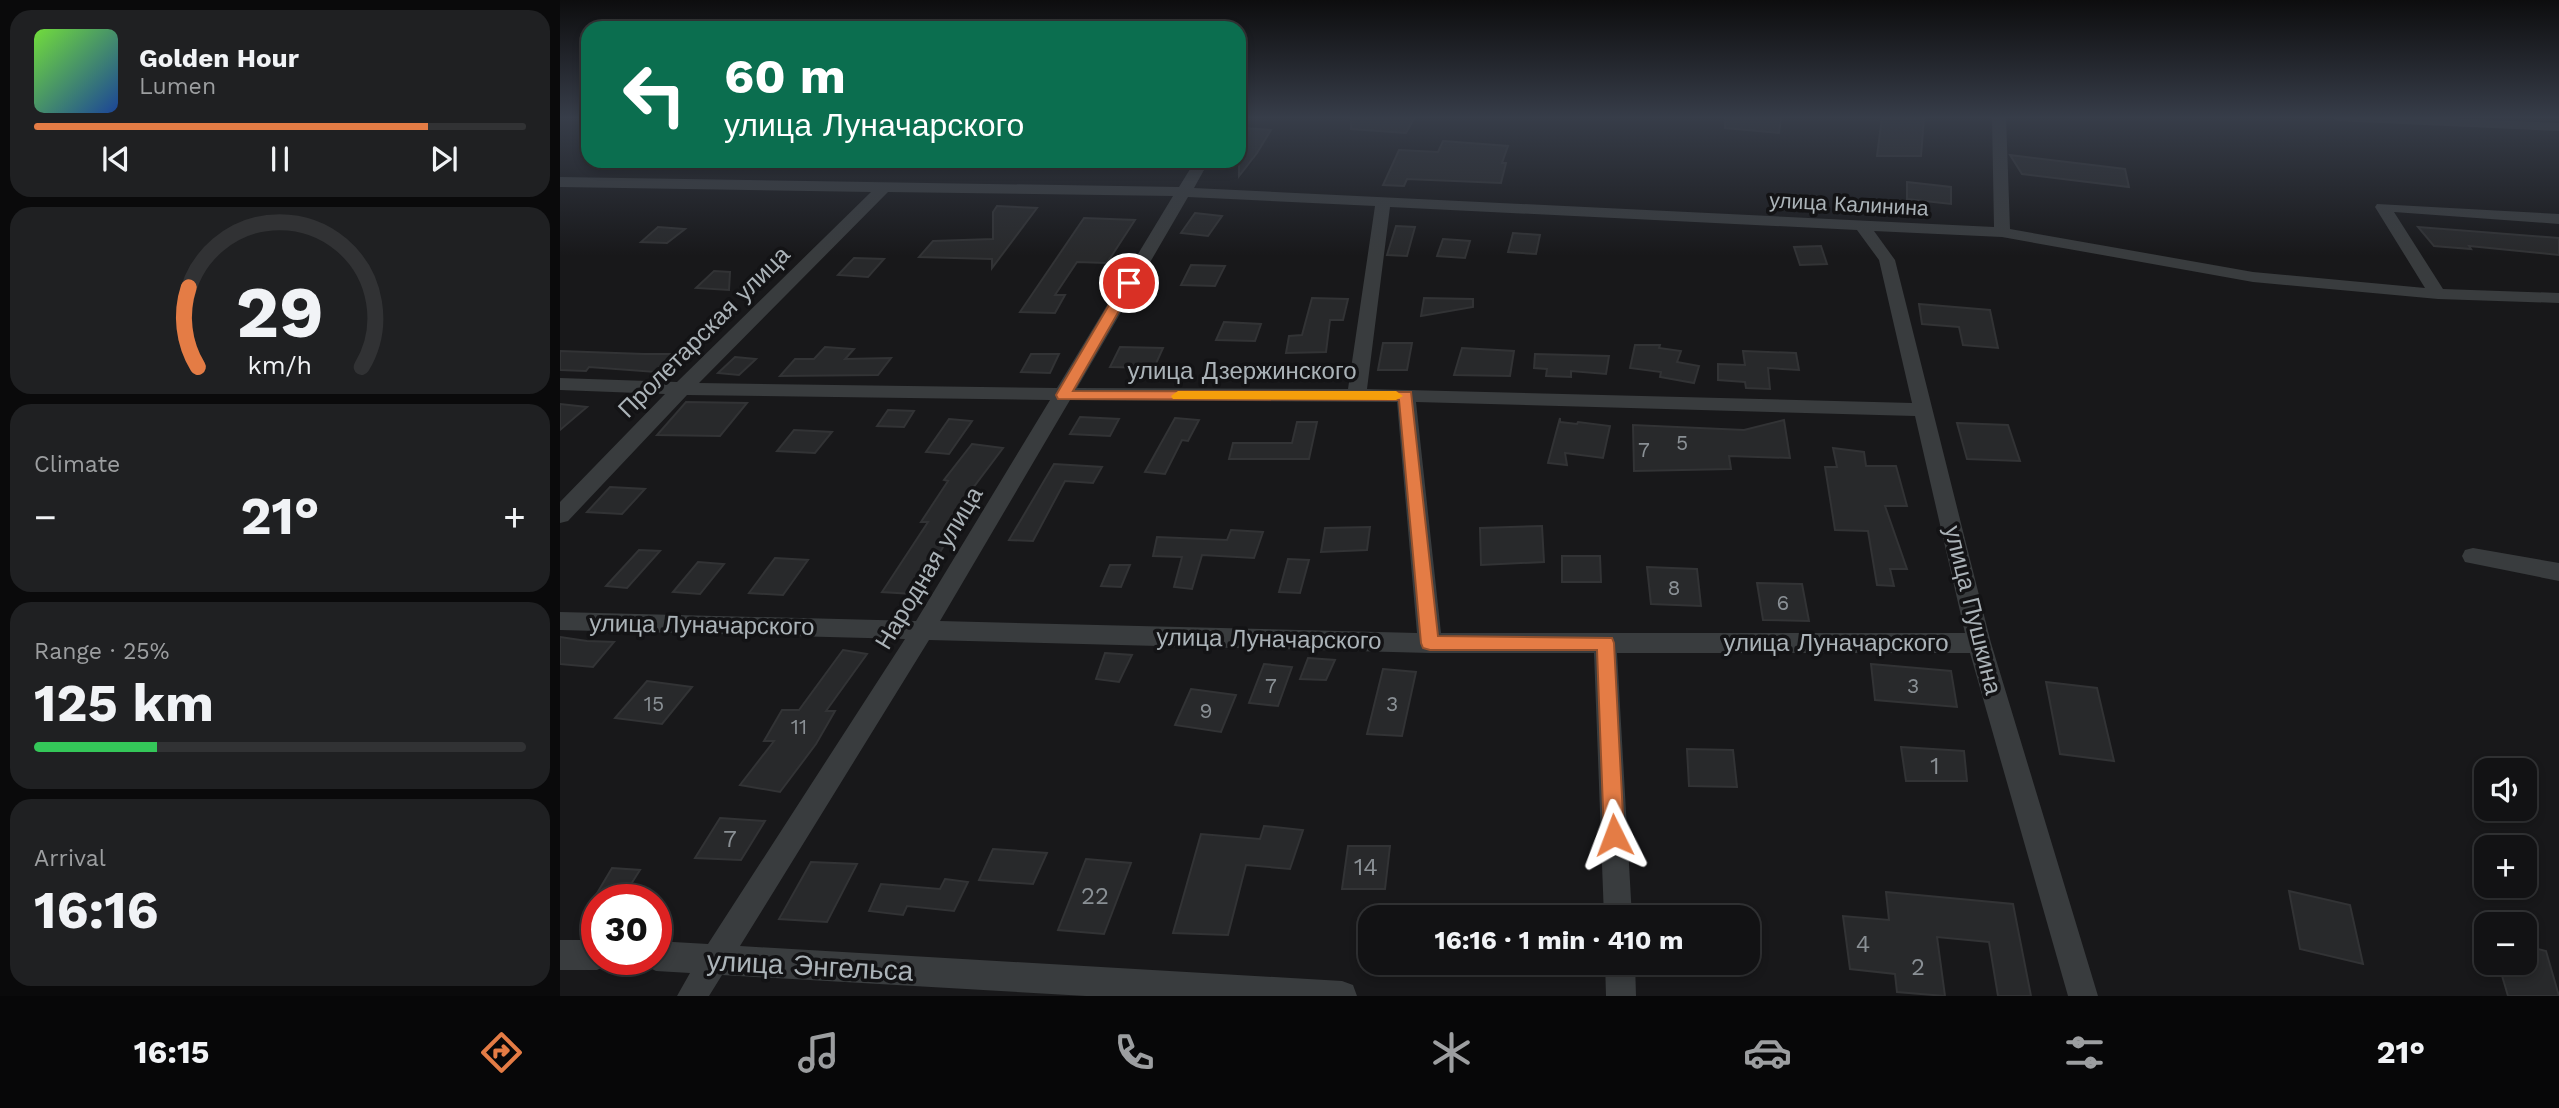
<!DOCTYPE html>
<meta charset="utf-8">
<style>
:root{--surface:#121214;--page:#1f2022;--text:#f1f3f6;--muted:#9c9ea0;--line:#313234;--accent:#e47c45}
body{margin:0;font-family:"Work Sans",sans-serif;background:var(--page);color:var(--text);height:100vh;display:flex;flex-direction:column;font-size:26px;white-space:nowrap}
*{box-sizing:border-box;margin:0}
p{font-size:23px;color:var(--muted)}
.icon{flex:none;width:38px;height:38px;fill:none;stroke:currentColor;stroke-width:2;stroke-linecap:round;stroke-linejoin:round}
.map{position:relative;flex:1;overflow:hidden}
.side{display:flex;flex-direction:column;gap:10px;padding:10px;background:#0a0a0b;width:560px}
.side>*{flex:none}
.banner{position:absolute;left:21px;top:21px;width:665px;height:147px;border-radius:21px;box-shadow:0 4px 10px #0003,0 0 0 2px var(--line);background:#0b6e4f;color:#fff;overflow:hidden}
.fabs{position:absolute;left:1914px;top:758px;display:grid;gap:14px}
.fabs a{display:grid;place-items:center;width:63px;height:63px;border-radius:14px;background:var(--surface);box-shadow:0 4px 10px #0003,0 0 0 2px var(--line);font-size:35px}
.speed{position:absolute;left:21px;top:884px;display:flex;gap:14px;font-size:35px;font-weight:700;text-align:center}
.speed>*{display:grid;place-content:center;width:91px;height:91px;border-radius:50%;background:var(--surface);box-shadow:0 4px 10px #0003,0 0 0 2px var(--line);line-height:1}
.speed .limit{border:10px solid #d22;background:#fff;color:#111}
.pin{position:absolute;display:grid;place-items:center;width:60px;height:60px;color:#fff;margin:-30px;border:4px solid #fff;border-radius:50%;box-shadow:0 2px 7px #0007}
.me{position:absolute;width:77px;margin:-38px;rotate:357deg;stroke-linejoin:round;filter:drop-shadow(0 0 5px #0008)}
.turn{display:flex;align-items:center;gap:24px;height:147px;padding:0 28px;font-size:32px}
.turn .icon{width:91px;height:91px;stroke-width:2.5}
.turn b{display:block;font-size:49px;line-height:60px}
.big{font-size:52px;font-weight:700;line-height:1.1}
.side .card{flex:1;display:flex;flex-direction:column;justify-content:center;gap:10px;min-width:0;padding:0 24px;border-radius:21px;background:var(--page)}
.side .dial{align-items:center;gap:0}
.dial svg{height:182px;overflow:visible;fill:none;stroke:var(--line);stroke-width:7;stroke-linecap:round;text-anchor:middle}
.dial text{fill:var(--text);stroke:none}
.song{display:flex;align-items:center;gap:21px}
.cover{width:84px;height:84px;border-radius:10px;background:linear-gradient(135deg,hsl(100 70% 55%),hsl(220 70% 35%))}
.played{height:7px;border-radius:4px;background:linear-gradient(90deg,var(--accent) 80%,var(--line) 80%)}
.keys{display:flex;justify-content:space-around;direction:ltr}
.heat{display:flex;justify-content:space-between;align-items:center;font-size:38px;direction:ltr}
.charge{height:10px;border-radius:5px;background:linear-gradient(90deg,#34c759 25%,var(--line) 0)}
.trip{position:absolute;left:798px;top:905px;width:402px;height:70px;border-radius:21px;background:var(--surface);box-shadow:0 4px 10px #0003,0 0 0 2px var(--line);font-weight:700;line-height:70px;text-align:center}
.tab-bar{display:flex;height:112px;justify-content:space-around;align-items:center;background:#070708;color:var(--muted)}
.tab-bar .icon{width:49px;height:49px}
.tab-bar .on{color:var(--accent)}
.tab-bar b{font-size:32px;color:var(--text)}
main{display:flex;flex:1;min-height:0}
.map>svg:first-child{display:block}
.building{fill:#28292b;stroke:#323335;stroke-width:2}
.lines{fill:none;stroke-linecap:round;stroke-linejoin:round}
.street{fill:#393c3e;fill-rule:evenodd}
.route{fill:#e47c45;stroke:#94512d;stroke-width:2}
.slow{fill:#f59e0b}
.labels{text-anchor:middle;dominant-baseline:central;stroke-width:7;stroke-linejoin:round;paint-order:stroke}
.far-street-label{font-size:21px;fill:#abb3b8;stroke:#131315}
.number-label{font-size:21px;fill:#8a9095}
.street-label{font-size:24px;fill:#abb3b8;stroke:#131315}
.near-number-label{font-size:24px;fill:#8a9095}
.near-street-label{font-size:28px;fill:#abb3b8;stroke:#131315}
</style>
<main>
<section class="side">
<div class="card">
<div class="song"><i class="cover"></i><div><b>Golden Hour</b><p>Lumen</p></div></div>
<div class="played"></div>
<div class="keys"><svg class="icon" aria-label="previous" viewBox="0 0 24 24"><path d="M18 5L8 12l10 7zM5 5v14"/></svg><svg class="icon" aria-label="pause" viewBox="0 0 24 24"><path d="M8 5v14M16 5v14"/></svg><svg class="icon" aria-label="next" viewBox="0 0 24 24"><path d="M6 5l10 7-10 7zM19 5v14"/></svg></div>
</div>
<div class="card dial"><svg viewBox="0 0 100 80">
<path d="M14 69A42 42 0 1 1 86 69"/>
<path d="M14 69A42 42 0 0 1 10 34" stroke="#e47c45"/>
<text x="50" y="56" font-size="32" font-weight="700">29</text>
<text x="50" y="72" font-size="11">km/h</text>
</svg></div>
<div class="card"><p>Climate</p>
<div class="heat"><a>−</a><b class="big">21°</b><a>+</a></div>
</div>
<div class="card"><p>Range · 25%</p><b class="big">125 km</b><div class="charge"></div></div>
<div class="card"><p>Arrival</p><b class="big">16:16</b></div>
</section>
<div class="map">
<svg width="1999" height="996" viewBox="0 0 1999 996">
<rect width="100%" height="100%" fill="#18181a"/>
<path class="building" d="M 791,117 L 855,117 L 846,133 L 791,129 Z
M 1165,117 L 1221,117 L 1219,133 L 1165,128 Z
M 1322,117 L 1364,117 L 1361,156 L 1317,156 Z
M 684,128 L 711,130 L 697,153 L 679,176 L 679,134 Z
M 883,141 L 948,146 L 942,163 L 946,163 L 941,183 L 847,179 L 844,186 L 823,185 L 839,150 L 878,152 Z
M 1450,155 L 1565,169 L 1569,187 L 1462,174 Z
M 1347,182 L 1391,187 L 1391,204 L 1347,199 Z
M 437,206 L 477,208 L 432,268 L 432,259 L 359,257 L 373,241 L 433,239 L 433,212 Z
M 635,213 L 662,216 L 648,236 L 621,233 Z
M 524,218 L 575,220 L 547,263 L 517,262 L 495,295 L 505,295 L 495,313 L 460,312 Z
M 836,226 L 855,227 L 847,256 L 827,255 Z
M 98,227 L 125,229 L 107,243 L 81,242 Z
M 1858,227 L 1999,238 L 1999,255 L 1909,246 L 1911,249 L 1874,246 Z
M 953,233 L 980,235 L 976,254 L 948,252 Z
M 883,239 L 910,241 L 905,258 L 877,256 Z
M 1261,246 L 1267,264 L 1240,265 L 1234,247 Z
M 294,258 L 324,259 L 308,277 L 278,275 Z
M 631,265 L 665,266 L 655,286 L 621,285 Z
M 154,271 L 170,272 L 169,290 L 136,288 Z
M 752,298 L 788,299 L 783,320 L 770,320 L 766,352 L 726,353 L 729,336 L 742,335 Z
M 864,298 L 913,299 L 913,307 L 861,316 Z
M 1359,304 L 1430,310 L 1438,348 L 1403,345 L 1399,327 L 1362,324 Z
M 664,322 L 701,324 L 695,341 L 656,340 Z
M 823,343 L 852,343 L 847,370 L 818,370 Z
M 1075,345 L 1100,345 L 1099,348 L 1121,351 L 1117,362 L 1139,366 L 1134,383 L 1100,377 L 1101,372 L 1070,368 Z
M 265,347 L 294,349 L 285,359 L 331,358 L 318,375 L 220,376 L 235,359 L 254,359 Z
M 560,347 L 603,348 L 594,368 L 550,367 Z
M 902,348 L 954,351 L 950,376 L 894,375 Z
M 0,351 L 84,354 L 114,354 L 96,372 L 29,367 L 26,371 L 0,370 Z
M 1183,351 L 1236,353 L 1239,370 L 1208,368 L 1210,389 L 1186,388 L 1185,382 L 1158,380 L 1158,364 L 1185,365 Z
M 471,354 L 499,354 L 490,373 L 461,372 Z
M 975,354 L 1049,356 L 1046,374 L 1011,371 L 1011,377 L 986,376 L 987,369 L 974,368 Z
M 175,357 L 196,359 L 179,375 L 158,373 Z
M 126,402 L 187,403 L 160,436 L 97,435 Z
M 0,404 L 27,407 L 0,430 Z
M 328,410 L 354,411 L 344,427 L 317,426 Z
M 520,417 L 559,419 L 550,436 L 510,434 Z
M 615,418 L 639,420 L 628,441 L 622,440 L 605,474 L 585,472 Z
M 1000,418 L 1000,422 L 1017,424 L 1018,422 L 1050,426 L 1043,458 L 1005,453 L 1007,465 L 988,463 Z
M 389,419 L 412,421 L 389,454 L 366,452 Z
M 1224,420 L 1230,458 L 1169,456 L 1171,469 L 1074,471 L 1073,425 L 1184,430 Z
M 737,422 L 757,422 L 749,459 L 669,459 L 673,443 L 732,443 Z
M 1397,423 L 1448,425 L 1460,461 L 1407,459 Z
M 234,430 L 272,432 L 255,453 L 217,451 Z
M 412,444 L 443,448 L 407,496 L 420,497 L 403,525 L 398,524 L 353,594 L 322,592 L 368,522 L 361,522 L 388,481 L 384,480 Z
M 1273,448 L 1304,452 L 1306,466 L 1336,466 L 1347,506 L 1325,506 L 1347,569 L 1330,569 L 1334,586 L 1317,585 L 1308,531 L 1275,530 L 1265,467 L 1277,467 Z
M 494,464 L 542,467 L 533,483 L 505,481 L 473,541 L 449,540 Z
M 50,487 L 85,489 L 62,514 L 27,512 Z
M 982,526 L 984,562 L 921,565 L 920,528 Z
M 810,527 L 807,550 L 761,552 L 765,528 Z
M 671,530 L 703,532 L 694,558 L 642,555 L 632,589 L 614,587 L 622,557 L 593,556 L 597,537 L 667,540 Z
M 79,550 L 100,551 L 67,588 L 46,586 Z
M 1002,556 L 1040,556 L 1041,582 L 1002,582 Z
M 215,558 L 248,560 L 223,595 L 189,593 Z
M 728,559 L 749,560 L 740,593 L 719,592 Z
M 138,562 L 164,564 L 140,594 L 113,592 Z
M 550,565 L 570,565 L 561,587 L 541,586 Z
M 1087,567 L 1137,569 L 1141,606 L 1091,604 Z
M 1197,583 L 1242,584 L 1249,621 L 1203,620 Z
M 0,637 L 27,641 L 54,642 L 33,667 L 0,664 Z
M 283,650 L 307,654 L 266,711 L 275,711 L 256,744 L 220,792 L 180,785 L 214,741 L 204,741 L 222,710 L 239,710 Z
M 545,653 L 572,655 L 559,682 L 536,679 Z
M 748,658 L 775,660 L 766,680 L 740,679 Z
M 704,664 L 732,667 L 718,706 L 689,703 Z
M 1311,664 L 1391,671 L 1397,707 L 1315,700 Z
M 823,669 L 856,672 L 842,736 L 807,734 Z
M 87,681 L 132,687 L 102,724 L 55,718 Z
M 1486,682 L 1537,688 L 1554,761 L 1500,754 Z
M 631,689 L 676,695 L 661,732 L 615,725 Z
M 1341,747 L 1404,751 L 1407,781 L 1346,781 Z
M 1127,749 L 1173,750 L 1177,787 L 1129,786 Z
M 160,818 L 205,821 L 181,860 L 135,858 Z
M 704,826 L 743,830 L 730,869 L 686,865 L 668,935 L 613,933 L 641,834 L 700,839 Z
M 788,846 L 830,846 L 825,889 L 782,889 Z
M 433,849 L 487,853 L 473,884 L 419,880 Z
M 526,859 L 571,863 L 544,934 L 498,930 Z
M 251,862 L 297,864 L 267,922 L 219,919 Z
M 52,868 L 80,870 L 61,900 L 33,900 Z
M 385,879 L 408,882 L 394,911 L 347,906 L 343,915 L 309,911 L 321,884 L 380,889 Z
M 1729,891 L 1790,905 L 1803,964 L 1740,949 Z
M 1326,892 L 1453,904 L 1471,996 L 1438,996 L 1429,942 L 1377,937 L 1385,996 L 1337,992 L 1335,974 L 1290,969 L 1283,916 L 1329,920 Z
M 1965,946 L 1986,951 L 1999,996 L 1948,996 L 1938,962 L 1965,962 Z"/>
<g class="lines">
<path class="street" d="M 1432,117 L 1446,117 L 1450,229 L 1693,272 L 1865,288 L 1815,207 L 1817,204 L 1999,214 L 1999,224 L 1834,212 L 1883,289 L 1999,293 L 1999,303 L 1878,299 L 1693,282 L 1442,237 L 1314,231 L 1335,260 L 1431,643 L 1538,996 L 1508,996 L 1410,653 L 1057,653 L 1072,917 L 1044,917 L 1034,653 L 870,653 L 369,640 L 180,946 L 782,981 L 793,985 L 797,996 L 526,996 L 162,975 L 149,996 L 117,996 L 130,973 L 96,971 L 86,966 L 83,959 L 96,959 L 96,941 L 148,944 L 345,639 L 0,630 L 0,612 L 356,621 L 490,400 L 127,395 L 8,521 L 0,523 L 0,502 L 105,394 L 0,390 L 0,378 L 117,382 L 311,192 L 0,187 L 0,177 L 619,187 L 635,161 L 649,161 L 634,188 L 1434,227 ZM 328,192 L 613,196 L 497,388 L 139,383 ZM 628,197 L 815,206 L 788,389 L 517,388 ZM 830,207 L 1297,230 L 1319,260 L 1352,403 L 807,389 ZM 510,400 L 837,402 L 857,633 L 380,621 ZM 856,402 L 1355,416 L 1405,633 L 881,633 Z
M 1770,117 L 1860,117 L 1999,123 L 1999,131 L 1777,121 Z
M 1913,548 L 1999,563 L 1999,581 L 1905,562 L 1902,556 L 1905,550 Z
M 0,940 L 37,940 L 37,959 L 50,959 L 47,965 L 37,970 L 0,970 Z
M 1045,962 L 1075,962 L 1076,996 L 1046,996 Z"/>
</g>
<linearGradient id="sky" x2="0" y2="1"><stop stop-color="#0d0d0e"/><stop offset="0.46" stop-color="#373d49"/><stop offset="1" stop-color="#373d49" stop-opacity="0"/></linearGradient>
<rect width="1999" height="256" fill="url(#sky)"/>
<path class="route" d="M 569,279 L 575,283 L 513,391 L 851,392 L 878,636 L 1052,638 L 1054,643 L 1064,835 L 1061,842 L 1054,844 L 1047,842 L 1044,835 L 1037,650 L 870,650 L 863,648 L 861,643 L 839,400 L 498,399 L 496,395 L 562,283 Z"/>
<path class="slow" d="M 618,391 L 836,391 L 843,396 L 836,400 L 613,399 L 611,396 Z"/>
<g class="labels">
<g class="far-street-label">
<text transform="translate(1289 204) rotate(3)">улица Калинина</text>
</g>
<g class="number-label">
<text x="1122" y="442">5</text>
<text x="1084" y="449">7</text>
<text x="1114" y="587">8</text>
<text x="1223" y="602">6</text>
<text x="711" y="685">7</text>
<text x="1353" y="685">3</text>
<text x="94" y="703">15</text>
<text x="832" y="703">3</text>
<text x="646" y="710">9</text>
<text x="239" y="726">11</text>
</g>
<g class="street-label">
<text transform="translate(144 332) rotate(-45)">Пролетарская улица</text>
<text x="682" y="371">улица Дзержинского</text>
<text transform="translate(369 568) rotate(-59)">Народная улица</text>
<text transform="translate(1413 610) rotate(76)">улица Пушкина</text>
<text transform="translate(142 625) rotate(1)">улица Луначарского</text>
<text transform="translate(709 639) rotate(1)">улица Луначарского</text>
<text x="1276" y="643">улица Луначарского</text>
</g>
<g class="near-number-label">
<text x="1375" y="766">1</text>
<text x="170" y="839">7</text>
<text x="806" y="867">14</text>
<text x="535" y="896">22</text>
<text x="1303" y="944">4</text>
<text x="1358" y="967">2</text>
</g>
<g class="near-street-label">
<text transform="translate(250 966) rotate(3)">улица Энгельса</text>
</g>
</g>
</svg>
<div class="fabs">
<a><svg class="icon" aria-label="sound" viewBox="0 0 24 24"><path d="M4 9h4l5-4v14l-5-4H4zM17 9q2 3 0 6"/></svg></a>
<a>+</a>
<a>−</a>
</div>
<div class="speed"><div class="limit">30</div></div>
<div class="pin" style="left:569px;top:283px;background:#d93025"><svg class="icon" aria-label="arrive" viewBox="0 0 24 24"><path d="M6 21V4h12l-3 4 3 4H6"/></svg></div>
<svg class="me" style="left:1054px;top:835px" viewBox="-20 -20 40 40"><path d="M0-17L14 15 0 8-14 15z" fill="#e47c45" stroke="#fff" stroke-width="4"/></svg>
<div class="trip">16:16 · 1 min · 410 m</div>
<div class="banner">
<div class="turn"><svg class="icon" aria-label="left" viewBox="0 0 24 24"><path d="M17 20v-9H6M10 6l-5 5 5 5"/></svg><div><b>60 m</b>улица Луначарского</div></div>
</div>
</div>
</main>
<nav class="tab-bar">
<b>16:15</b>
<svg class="icon on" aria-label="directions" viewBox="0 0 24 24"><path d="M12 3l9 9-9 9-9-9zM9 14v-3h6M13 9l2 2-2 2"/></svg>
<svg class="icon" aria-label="music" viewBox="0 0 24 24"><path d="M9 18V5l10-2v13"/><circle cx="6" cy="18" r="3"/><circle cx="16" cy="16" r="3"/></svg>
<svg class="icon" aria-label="phone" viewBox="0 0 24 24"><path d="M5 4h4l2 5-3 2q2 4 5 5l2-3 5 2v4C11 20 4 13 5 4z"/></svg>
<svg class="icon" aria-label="climate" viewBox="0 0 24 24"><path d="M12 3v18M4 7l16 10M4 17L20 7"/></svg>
<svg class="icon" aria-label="car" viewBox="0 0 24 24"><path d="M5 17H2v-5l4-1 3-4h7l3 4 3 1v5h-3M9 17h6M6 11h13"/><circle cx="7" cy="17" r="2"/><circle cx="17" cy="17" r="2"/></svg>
<svg class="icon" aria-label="filters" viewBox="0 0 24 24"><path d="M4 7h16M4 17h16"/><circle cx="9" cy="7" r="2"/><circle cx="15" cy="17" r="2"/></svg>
<b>21°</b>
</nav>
